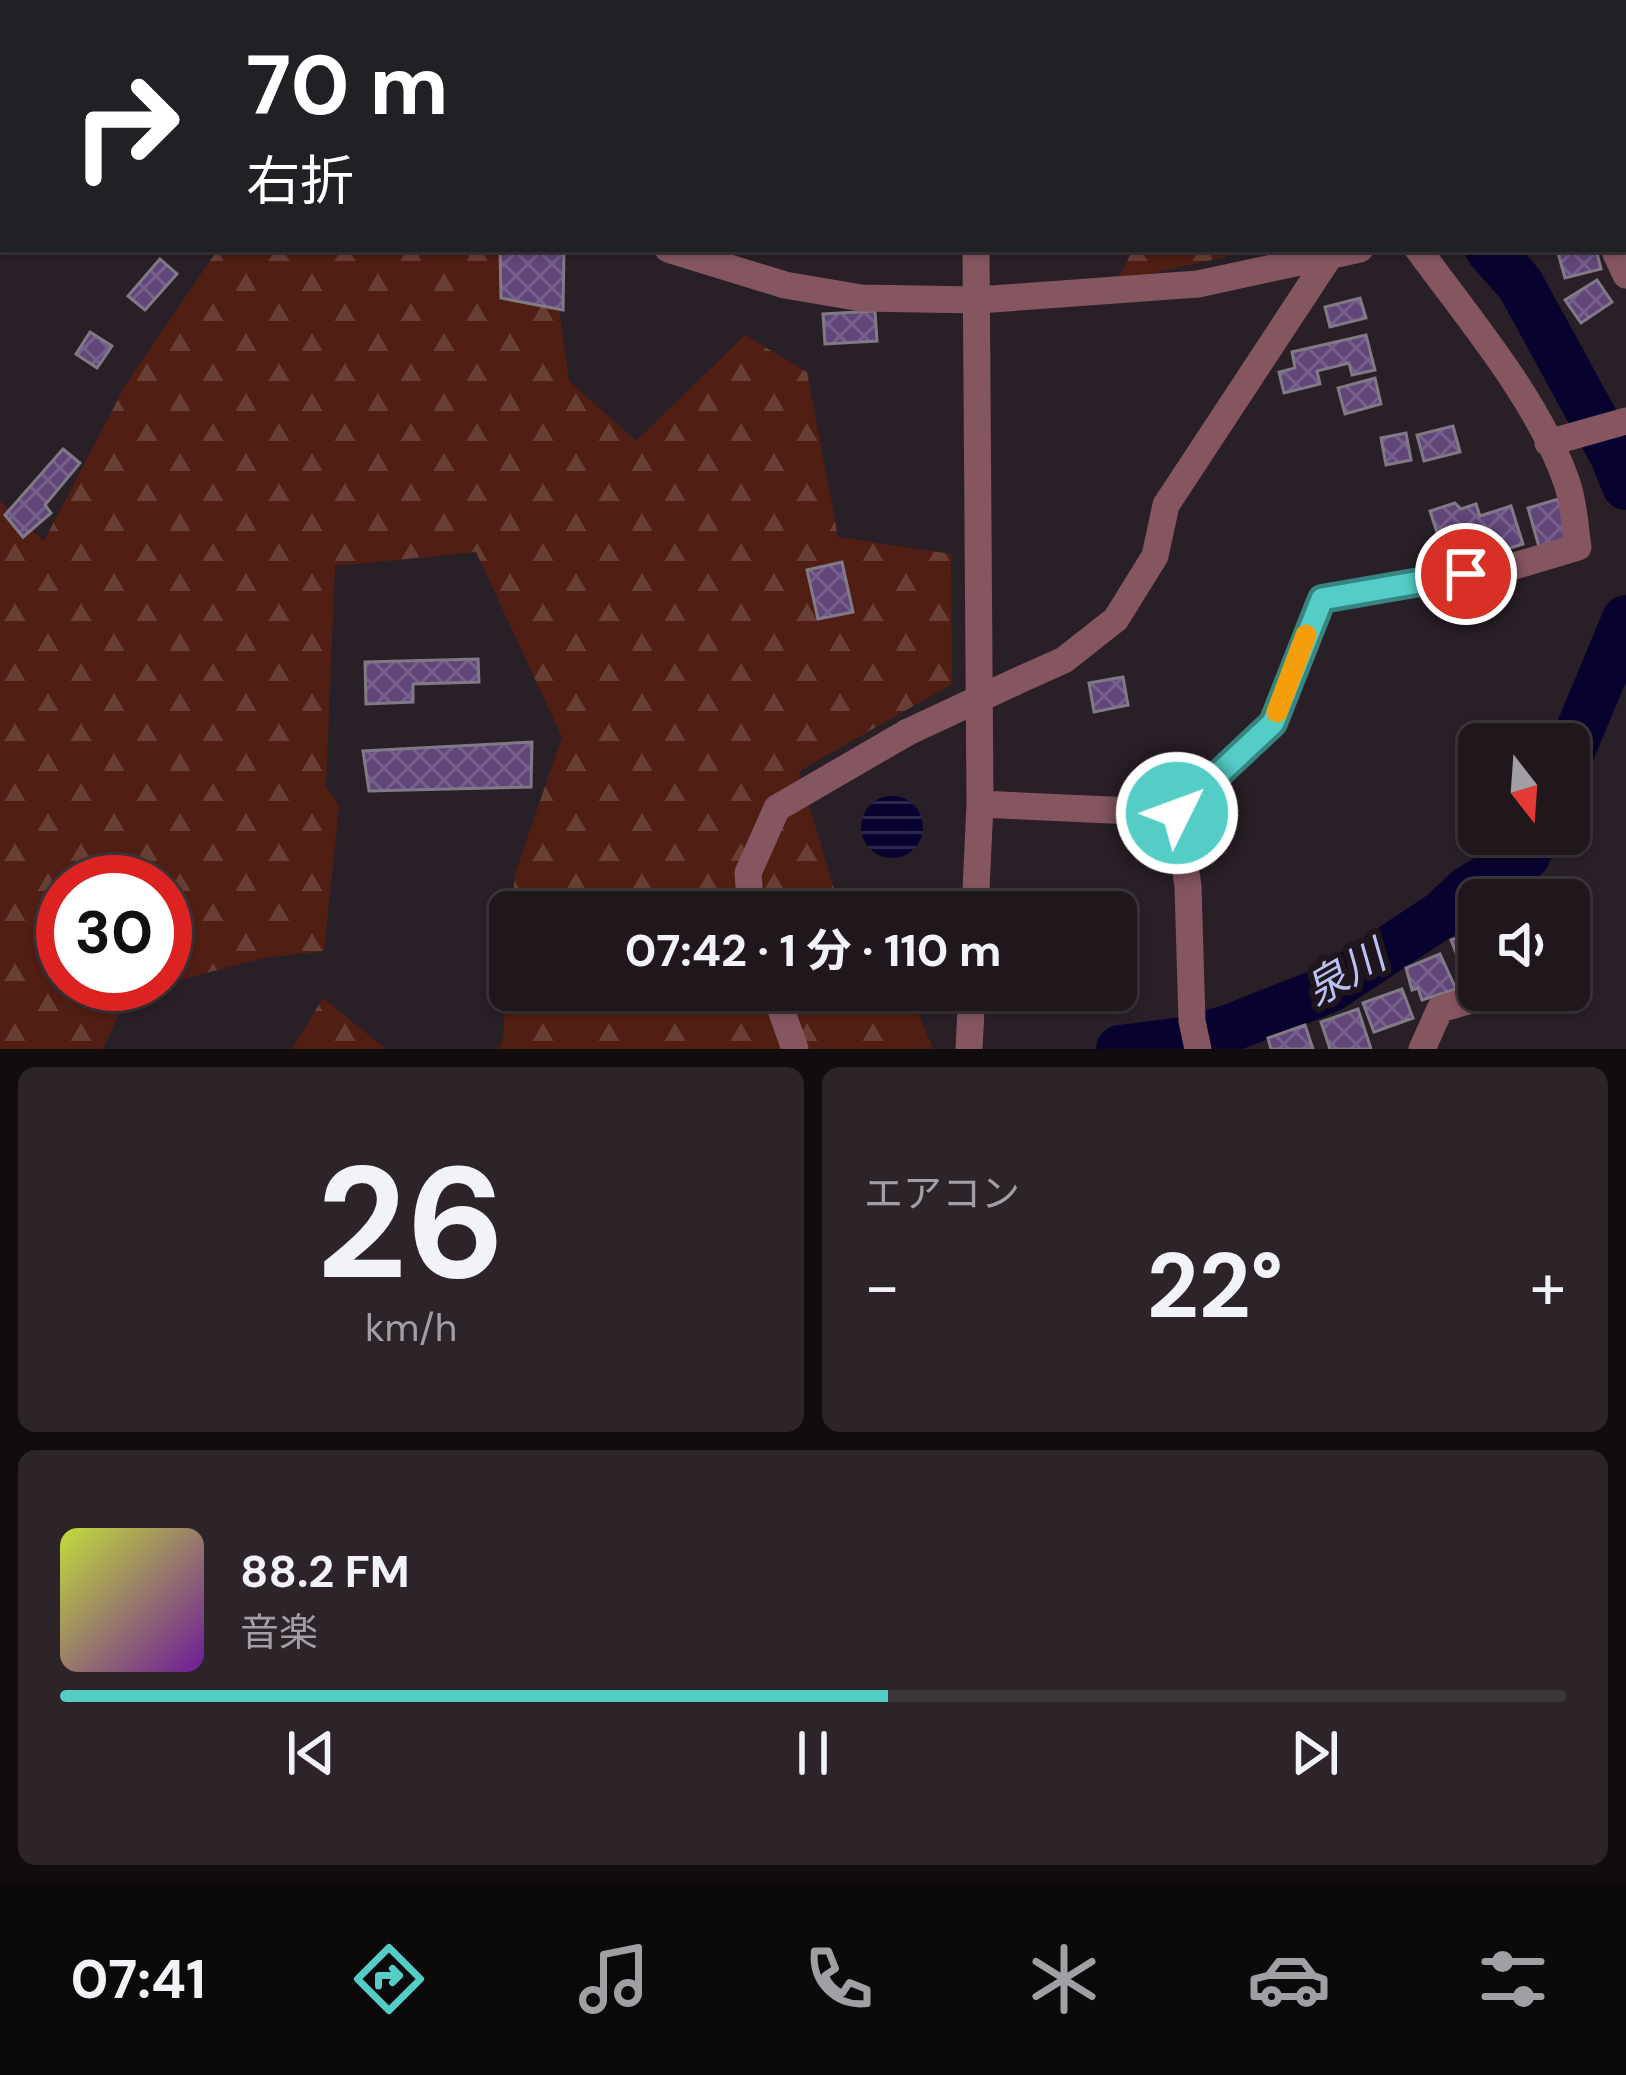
<!DOCTYPE html>
<html lang="ja">
<meta charset="utf-8">
<style>
:root{--surface:#1f171c;--page:#2c2429;--text:#f1f3f6;--muted:#a19fa3;--line:#3c363b;--accent:#54cdc7}
body{margin:0;font-family:"DM Sans","Noto Sans JP",sans-serif;background:var(--page);color:var(--text);height:100vh;display:flex;flex-direction:column;font-size:45px;white-space:nowrap}
*{box-sizing:border-box;margin:0}
p{font-size:39px;color:var(--muted)}
.icon{flex:none;width:66px;height:66px;fill:none;stroke:currentColor;stroke-width:2;stroke-linecap:round;stroke-linejoin:round}
.map{position:relative;height:1049px;overflow:hidden}
.panel{display:flex;flex-direction:column;gap:18px;padding:18px;background:#110d0f;flex:1}
.panel>*{flex:none}
.banner{position:absolute;left:0px;top:0px;width:1626px;height:252px;box-shadow:0 3px 9px #0004,0 0 0 3px var(--line);background:#202124;color:#fff;overflow:hidden}
.needle{width:78px;rotate:163deg}
.controls{position:absolute;left:1458px;top:723px;display:grid;gap:24px}
.controls a{display:grid;place-items:center;width:132px;height:132px;border-radius:18px;background:var(--surface);box-shadow:0 3px 9px #0004,0 0 0 3px var(--line);font-size:60px}
.speed{position:absolute;left:36px;top:855px;display:flex;gap:24px;font-size:60px;font-weight:700;text-align:center}
.speed>*{display:grid;place-content:center;width:156px;height:156px;border-radius:50%;background:var(--surface);box-shadow:0 3px 9px #0004,0 0 0 3px var(--line);line-height:1}
.speed .limit{border:18px solid #d22;background:#fff;color:#111}
.pin{position:absolute;display:grid;place-items:center;width:102px;height:102px;color:#fff;margin:-51px;border:6px solid #fff;border-radius:50%;box-shadow:0 3px 12px #0007}
.me{position:absolute;width:132px;margin:-66px;rotate:48deg;stroke-linejoin:round;filter:drop-shadow(0 0 9px #0008)}
.turn{display:flex;align-items:center;gap:42px;height:252px;padding:0 48px;font-size:54px}
.turn .icon{width:156px;height:156px;stroke-width:2.5}
.turn b{display:block;font-size:84px;line-height:102px}
.big{font-size:90px;font-weight:700;line-height:1.1}
.panel .card{flex:1;display:flex;flex-direction:column;justify-content:center;gap:18px;min-width:0;padding:0 42px;border-radius:18px;background:var(--page)}
.panel .dial{align-items:center;gap:0}
.dial b{font-size:156px;line-height:1}
.song{display:flex;align-items:center;gap:36px}
.cover{width:144px;height:144px;border-radius:18px;background:linear-gradient(135deg,hsl(70 70% 55%),hsl(280 70% 35%))}
.played{height:12px;border-radius:6px;background:linear-gradient(90deg,var(--accent) 55%,var(--line) 55%)}
.keys{display:flex;justify-content:space-around;direction:ltr}
.heat{display:flex;justify-content:space-between;align-items:center;font-size:66px;direction:ltr}
.panel .tiles{flex:1;display:grid;gap:18px;grid-template-columns:1fr 1fr}
.card:last-child{grid-column:span 2}
.trip{position:absolute;left:489px;top:891px;width:648px;height:120px;border-radius:18px;background:var(--surface);box-shadow:0 3px 9px #0004,0 0 0 3px var(--line);font-weight:700;line-height:120px;text-align:center}
.menu{display:flex;height:192px;justify-content:space-around;align-items:center;background:#0c090b;color:var(--muted)}
.menu .icon{width:84px;height:84px}
.menu .on{color:var(--accent)}
.menu b{font-size:54px;color:var(--text)}
.map>svg:first-child{display:block}
.forest{fill:url(#forest-firs);fill-rule:evenodd}
.water{fill:url(#water-rules)}
.lines{fill:none;stroke-linecap:round;stroke-linejoin:round}
.river{stroke:#08022f;stroke-width:48}
.building{fill:url(#building-cross-hatch);stroke:#807a87;stroke-width:3}
.minor{stroke:#855560;stroke-width:27}
.minor-bridge{stroke:#855560;stroke-width:27}
.route-casing{stroke:#378581;stroke-width:30}
.route{stroke:#54cdc7;stroke-width:21}
.slow{stroke:#f59e0b;stroke-width:21}
.labels{text-anchor:middle;dominant-baseline:central;stroke-width:12;stroke-linejoin:round;paint-order:stroke}
.water-label{font-size:42px;font-style:italic;fill:#b9c1f2;stroke:#1f151d}
</style>
<div class="map">
<svg width="1626" height="1049" viewBox="0 0 1626 1049">
<defs>
<pattern id="forest-firs" width="22" height="20" patternUnits="userSpaceOnUse" patternTransform="scale(3)"><rect width="22" height="20" fill="#501e13"/><path d="M5 1l3.5 6h-7zM16 11l3.5 6h-7z" fill="#693e35"/></pattern>
<pattern id="water-rules" width="6" height="5" patternUnits="userSpaceOnUse" patternTransform="scale(3)"><rect width="6" height="5" fill="#08022f"/><path d="M0 2.5h6" fill="none" stroke="#2c274d"/></pattern>
<pattern id="building-cross-hatch" width="8" height="8" patternUnits="userSpaceOnUse" patternTransform="scale(3)"><rect width="8" height="8" fill="#604679"/><path d="M0 0l8 8M0 8l8-8" fill="none" stroke="#77608c"/></pattern>
</defs>
<rect width="100%" height="100%" fill="#291f26"/>
<path class="forest" d="M 218,249 L 536,249 L 552,258 L 569,381 L 636,441 L 745,335 L 807,372 L 838,537 L 951,554 L 952,684 L 799,771 L 838,903 L 846,912 L 512,912 L 515,874 L 562,737 L 476,552 L 335,566 L 326,786 L 339,806 L 324,951 L 263,958 L 128,994 L 103,1049 L 0,1049 L 0,501 L 44,541 L 126,384 ZM 63,882 L 165,882 L 165,984 L 63,984 Z
M 1133,249 L 1261,249 L 1117,281 Z
M 510,945 L 510,990 L 909,990 L 933,1049 L 499,1049 L 503,1038 Z
M 323,998 L 386,1049 L 292,1049 Z"/>
<path class="water" d="M861 827a31 31 0 1 1 62 0a31 31 0 1 1-62 0Z"/>
<g class="lines">
<path class="river" d="M 1466,0 L 1467,3
M 1489,249 L 1520,284 L 1614,456 L 1626,486
M 1569,756 L 1626,619
M 1120,1049 L 1184,1041 L 1228,1029 L 1329,989 L 1441,915 L 1469,889 L 1526,856 L 1535,834"/>
</g>
<path class="building" d="M 500,249 L 564,249 L 563,310 L 501,298 Z
M 1571,249 L 1596,249 L 1601,269 L 1565,278 L 1558,253 Z
M 160,259 L 177,274 L 145,310 L 128,296 Z
M 1597,280 L 1612,302 L 1581,323 L 1565,300 Z
M 1360,298 L 1366,318 L 1330,327 L 1325,307 Z
M 875,311 L 877,341 L 825,344 L 823,314 Z
M 90,332 L 112,346 L 97,368 L 76,354 Z
M 1366,335 L 1375,370 L 1352,375 L 1349,363 L 1317,371 L 1320,384 L 1284,393 L 1279,372 L 1295,368 L 1292,352 Z
M 1375,378 L 1381,404 L 1345,414 L 1338,388 Z
M 1453,426 L 1460,452 L 1424,461 L 1417,435 Z
M 1406,433 L 1411,460 L 1386,465 L 1381,438 Z
M 63,449 L 80,463 L 45,505 L 51,513 L 23,537 L 5,515 Z
M 1558,499 L 1570,538 L 1539,547 L 1528,508 Z
M 1455,503 L 1461,509 L 1476,504 L 1480,516 L 1511,506 L 1523,544 L 1485,556 L 1483,549 L 1459,557 L 1454,541 L 1441,545 L 1430,511 Z
M 842,562 L 853,612 L 818,619 L 807,570 Z
M 478,659 L 479,682 L 413,684 L 413,702 L 366,704 L 365,662 Z
M 1123,677 L 1128,705 L 1094,712 L 1089,683 Z
M 532,742 L 531,787 L 369,791 L 363,751 Z
M 1479,931 L 1479,987 L 1475,988 L 1472,978 L 1466,979 L 1451,940 Z
M 1440,954 L 1456,989 L 1422,1000 L 1418,988 L 1412,990 L 1406,968 Z
M 1402,989 L 1413,1018 L 1374,1032 L 1363,1003 Z
M 1358,1009 L 1371,1049 L 1330,1049 L 1321,1022 Z
M 1305,1025 L 1313,1049 L 1271,1049 L 1268,1038 Z"/>
<g class="lines">
<path class="minor" d="M 361,0 L 362,3
M 944,0 L 945,3
M 1604,3 L 1605,0
M 0,213 L 3,212
M 668,249 L 785,285 L 861,298 L 978,300 L 1198,284 L 1360,249
M 1614,249 L 1626,275
M 1548,443 L 1626,421
M 1015,682 L 1064,660 L 1116,619 L 1155,556 L 1166,505 L 1331,254
M 980,804 L 1177,813
M 751,912 L 748,873 L 777,808 L 908,732
M 975,912 L 980,804 L 976,249
M 774,990 L 795,1049
M 969,1049 L 972,990
M 1198,1049 L 1192,1021 L 1188,886 L 1177,813 L 1273,723 L 1322,599 L 1504,569 L 1578,547 C 1575,527 1574,503 1567,483 C 1539,401 1469,319 1418,249
M 1422,1049 L 1440,1009 L 1506,990"/>
<path class="minor-bridge" d="M 908,732 L 1015,682"/>
</g>
<g class="lines">
<g class="route-casing">
<path id="route" d="M 1177,813 L 1273,723 L 1322,599 L 1466,574"/>
</g>
<use href="#route" class="route"/>
<path class="slow" d="M 1277,712 L 1306,635"/>
</g>
<g class="labels">
<g class="water-label">
<text transform="translate(1345 973) rotate(-30)">泉川</text>
</g>
</g>
</svg>
<div class="controls">
<a><svg class="needle" viewBox="-14 -14 28 28"><path d="M0-13l5 13h-10z" fill="#e53935"/><path d="M0 13l5-13h-10z" fill="#a19fa3"/></svg></a>
<a><svg class="icon" aria-label="sound" viewBox="0 0 24 24"><path d="M4 9h4l5-4v14l-5-4H4zM17 9q2 3 0 6"/></svg></a>
</div>
<div class="speed"><div class="limit">30</div></div>
<div class="pin" style="left:1466px;top:574px;background:#d93025"><svg class="icon" aria-label="arrive" viewBox="0 0 24 24"><path d="M6 21V4h12l-3 4 3 4H6"/></svg></div>
<svg class="me" style="left:1177px;top:813px" viewBox="-20 -20 40 40"><circle r="17" fill="#54cdc7" stroke="#fff" stroke-width="3"/><path d="M0-11L8 9 0 5-8 9z" fill="#fff"/></svg>
<div class="trip">07:42 · 1 分 · 110 m</div>
<div class="banner">
<div class="turn"><svg class="icon" aria-label="right" viewBox="0 0 24 24"><path d="M7 20v-9h11M14 6l5 5-5 5"/></svg><div><b>70 m</b>右折</div></div>
</div>
</div>
<section class="panel">
<div class="tiles">
<div class="card dial"><b>26</b><p>km/h</p></div>
<div class="card"><p>エアコン</p>
<div class="heat"><a>−</a><b class="big">22°</b><a>+</a></div>
</div>
<div class="card">
<div class="song"><i class="cover"></i><div><b>88.2 FM</b><p>音楽</p></div></div>
<div class="played"></div>
<div class="keys"><svg class="icon" aria-label="previous" viewBox="0 0 24 24"><path d="M18 5L8 12l10 7zM5 5v14"/></svg><svg class="icon" aria-label="pause" viewBox="0 0 24 24"><path d="M8 5v14M16 5v14"/></svg><svg class="icon" aria-label="next" viewBox="0 0 24 24"><path d="M6 5l10 7-10 7zM19 5v14"/></svg></div>
</div>
</div>
</section>
<nav class="menu">
<b>07:41</b>
<svg class="icon on" aria-label="directions" viewBox="0 0 24 24"><path d="M12 3l9 9-9 9-9-9zM9 14v-3h6M13 9l2 2-2 2"/></svg>
<svg class="icon" aria-label="music" viewBox="0 0 24 24"><path d="M9 18V5l10-2v13"/><circle cx="6" cy="18" r="3"/><circle cx="16" cy="16" r="3"/></svg>
<svg class="icon" aria-label="phone" viewBox="0 0 24 24"><path d="M5 4h4l2 5-3 2q2 4 5 5l2-3 5 2v4C11 20 4 13 5 4z"/></svg>
<svg class="icon" aria-label="climate" viewBox="0 0 24 24"><path d="M12 3v18M4 7l16 10M4 17L20 7"/></svg>
<svg class="icon" aria-label="car" viewBox="0 0 24 24"><path d="M5 17H2v-5l4-1 3-4h7l3 4 3 1v5h-3M9 17h6M6 11h13"/><circle cx="7" cy="17" r="2"/><circle cx="17" cy="17" r="2"/></svg>
<svg class="icon" aria-label="filters" viewBox="0 0 24 24"><path d="M4 7h16M4 17h16"/><circle cx="9" cy="7" r="2"/><circle cx="15" cy="17" r="2"/></svg>
</nav>
